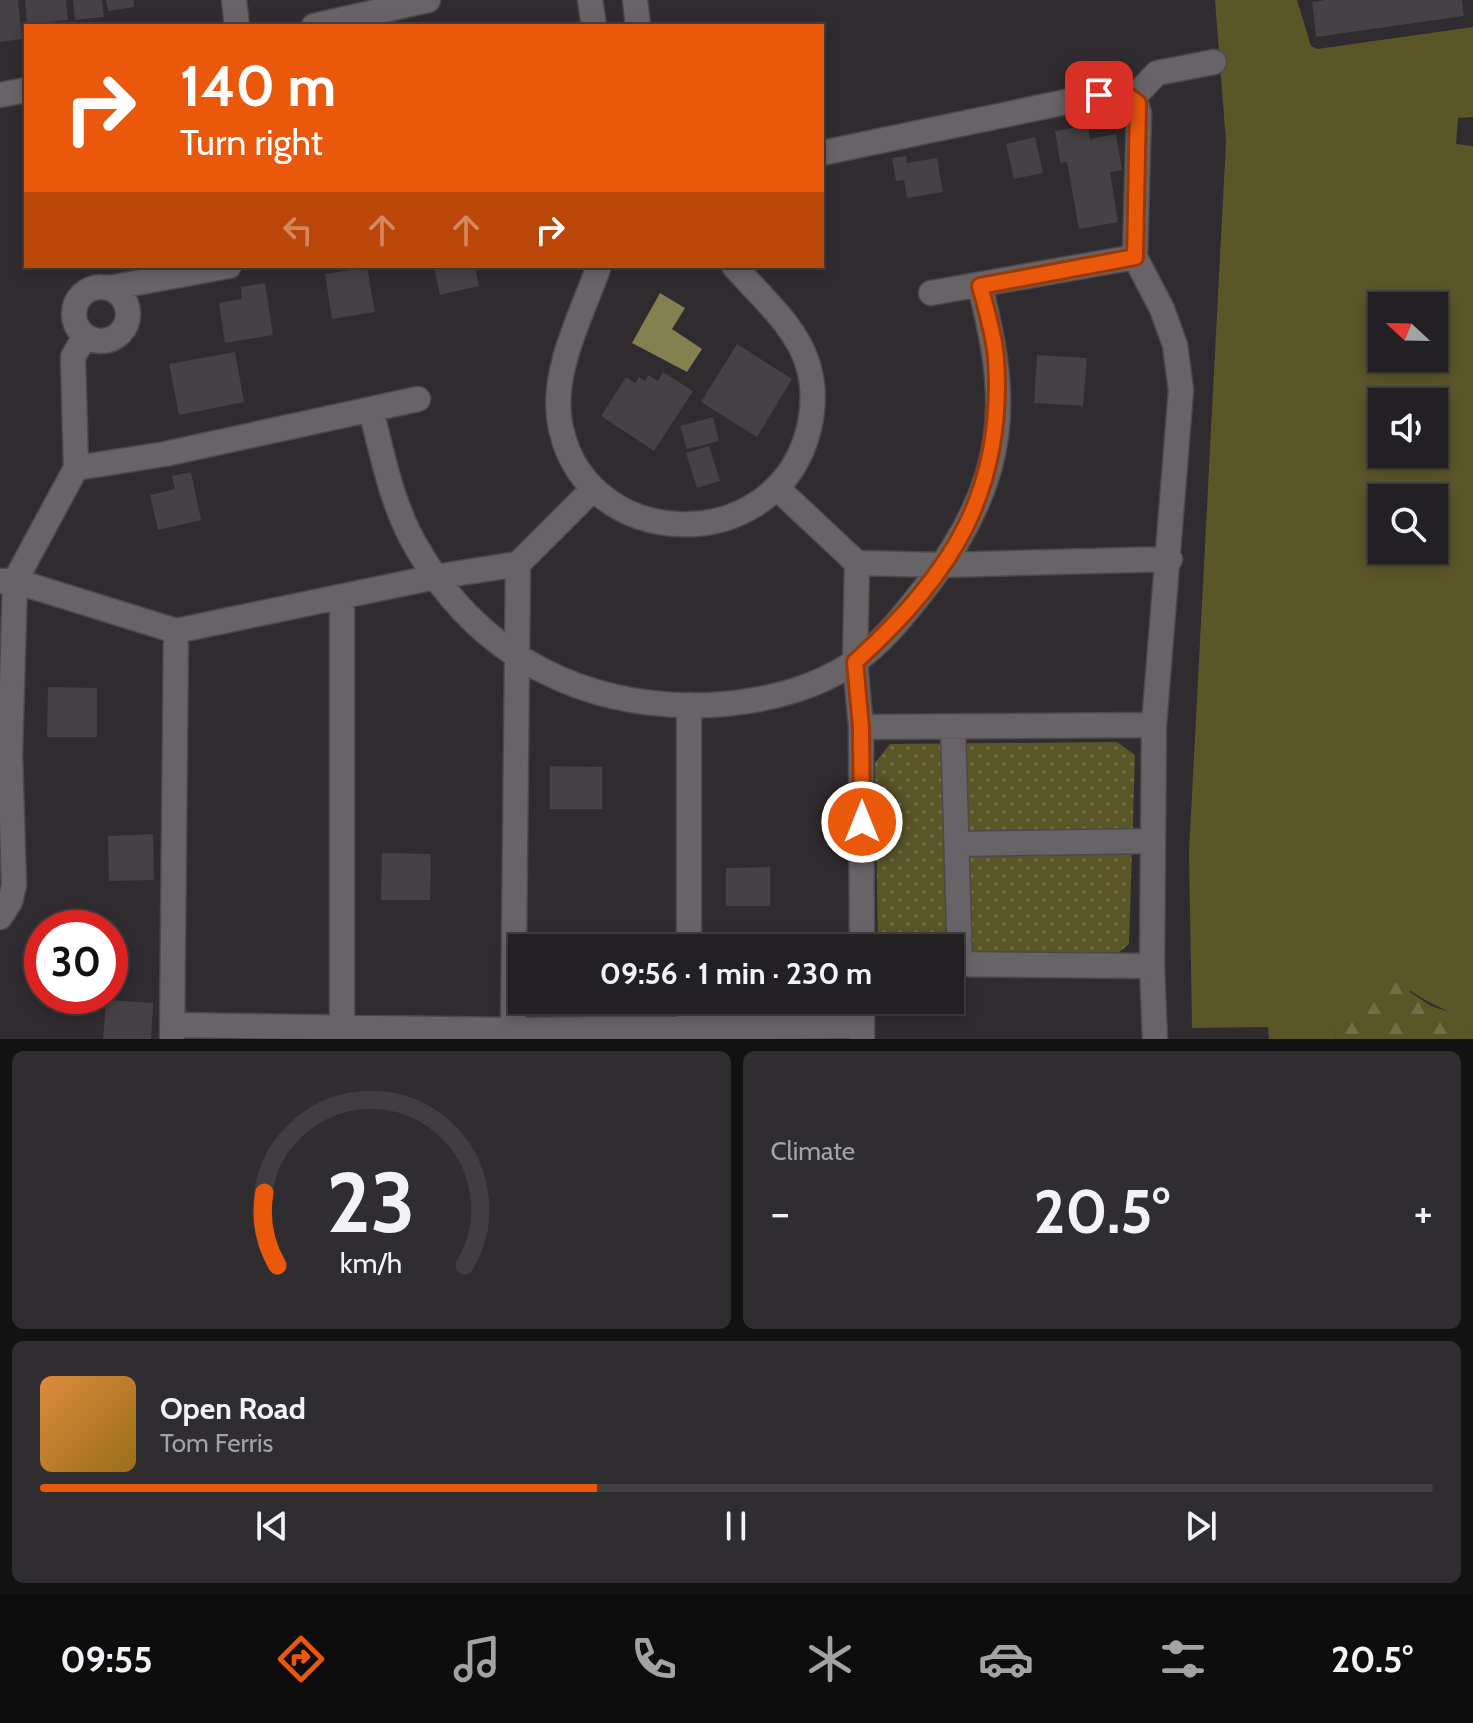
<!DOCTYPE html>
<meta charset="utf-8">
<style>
:root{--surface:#232023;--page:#2f2d30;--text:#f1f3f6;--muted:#a3a3a6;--line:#403e41;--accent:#ea580c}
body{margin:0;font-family:Cabin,sans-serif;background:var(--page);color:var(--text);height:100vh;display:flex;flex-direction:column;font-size:30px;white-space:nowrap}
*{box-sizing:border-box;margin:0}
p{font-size:26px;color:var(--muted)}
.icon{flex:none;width:44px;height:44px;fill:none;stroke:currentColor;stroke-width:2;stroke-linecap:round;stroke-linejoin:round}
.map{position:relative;height:1039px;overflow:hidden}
.panel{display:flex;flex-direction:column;gap:12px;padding:12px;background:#131213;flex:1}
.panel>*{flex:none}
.guide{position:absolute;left:24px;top:24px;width:800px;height:244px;border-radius:0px;box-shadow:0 4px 12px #0003,0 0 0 2px var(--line);background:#ea580c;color:#fff;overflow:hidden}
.needle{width:52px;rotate:292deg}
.buttons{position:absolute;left:1368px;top:292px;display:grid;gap:16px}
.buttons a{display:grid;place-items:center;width:80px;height:80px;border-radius:0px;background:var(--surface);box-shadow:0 4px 12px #0003,0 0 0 2px var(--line);font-size:40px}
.speed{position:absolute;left:24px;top:910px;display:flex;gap:16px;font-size:40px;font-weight:700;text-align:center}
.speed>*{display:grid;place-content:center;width:104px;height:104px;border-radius:50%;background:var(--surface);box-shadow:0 4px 12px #0003,0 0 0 2px var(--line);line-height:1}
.speed .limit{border:12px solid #d22;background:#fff;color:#111}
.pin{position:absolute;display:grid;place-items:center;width:68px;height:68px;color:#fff;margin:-34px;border-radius:16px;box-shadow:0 4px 12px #0006}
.me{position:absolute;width:88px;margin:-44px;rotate:0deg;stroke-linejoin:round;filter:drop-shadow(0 0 6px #0008)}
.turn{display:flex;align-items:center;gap:28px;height:168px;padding:0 24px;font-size:36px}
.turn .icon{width:104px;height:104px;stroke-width:2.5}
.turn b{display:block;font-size:56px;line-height:68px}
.lanes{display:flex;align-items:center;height:76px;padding:0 24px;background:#0003;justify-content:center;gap:40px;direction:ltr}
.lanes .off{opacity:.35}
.big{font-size:60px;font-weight:700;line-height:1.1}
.panel .widget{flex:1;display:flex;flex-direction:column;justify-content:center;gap:12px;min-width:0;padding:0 28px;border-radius:12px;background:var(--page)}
.panel .dial{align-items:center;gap:0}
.dial svg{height:208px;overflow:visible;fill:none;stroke:var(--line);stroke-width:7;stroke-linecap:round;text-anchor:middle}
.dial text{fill:var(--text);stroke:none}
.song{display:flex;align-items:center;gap:24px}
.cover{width:96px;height:96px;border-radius:12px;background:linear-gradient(135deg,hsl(30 70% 55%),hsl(40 70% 35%))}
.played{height:8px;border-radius:4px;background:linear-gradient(90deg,var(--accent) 40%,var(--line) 40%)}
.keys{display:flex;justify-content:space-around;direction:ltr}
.heat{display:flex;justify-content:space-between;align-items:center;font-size:44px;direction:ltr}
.panel .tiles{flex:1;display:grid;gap:12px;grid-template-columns:1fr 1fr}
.widget:last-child{grid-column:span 2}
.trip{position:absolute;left:508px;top:934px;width:456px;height:80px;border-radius:0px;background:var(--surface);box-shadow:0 4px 12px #0003,0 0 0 2px var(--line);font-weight:700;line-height:80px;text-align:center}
.dock{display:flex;height:128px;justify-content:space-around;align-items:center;background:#0e0d0e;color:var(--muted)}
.dock .icon{width:56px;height:56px}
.dock .active{color:var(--accent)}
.dock b{font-size:36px;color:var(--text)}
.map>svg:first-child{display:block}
.grass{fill:#5b5628;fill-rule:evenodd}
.forest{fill:url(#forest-firs)}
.park{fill:url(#park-dots)}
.water{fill:#85804f}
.building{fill:#454145}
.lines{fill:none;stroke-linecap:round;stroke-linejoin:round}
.minor-casing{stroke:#4b494b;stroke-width:27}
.minor{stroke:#686367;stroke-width:24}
.route-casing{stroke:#983908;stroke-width:20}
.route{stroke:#ea580c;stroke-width:14}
</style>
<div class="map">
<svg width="1473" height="1039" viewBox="0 0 1473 1039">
<defs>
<pattern id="forest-firs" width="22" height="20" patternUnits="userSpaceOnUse" patternTransform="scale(2)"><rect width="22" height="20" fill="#5b5628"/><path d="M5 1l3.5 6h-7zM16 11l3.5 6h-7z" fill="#726e47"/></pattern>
<pattern id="park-dots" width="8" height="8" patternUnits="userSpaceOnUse" patternTransform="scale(2)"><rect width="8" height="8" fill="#5b5628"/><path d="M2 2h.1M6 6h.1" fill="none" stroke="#726e47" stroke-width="1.8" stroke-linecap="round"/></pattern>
</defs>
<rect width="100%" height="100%" fill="#2f2b2f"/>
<path class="grass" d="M 1215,0 L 1297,0 L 1311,46 L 1317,49 L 1473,27 L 1473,117 L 1458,118 L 1456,144 L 1473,146 L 1473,1028 C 1455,1011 1431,1006 1411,991 L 1333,1025 L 1336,1039 L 1269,1039 L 1268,1027 L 1192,1028 L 1189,852 L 1226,142 ZM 1382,306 L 1434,306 L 1434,358 L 1382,358 ZM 1382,402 L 1434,402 L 1434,454 L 1382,454 ZM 1382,498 L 1434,498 L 1434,550 L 1382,550 Z"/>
<path class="forest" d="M 1389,978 L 1431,1006 L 1459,1015 L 1473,1028 L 1473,1039 L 1336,1039 L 1333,1026 L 1349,1002 Z"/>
<path class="park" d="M 1117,742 L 1135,755 L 1129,944 L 1116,955 L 950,955 L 950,948 L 885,948 L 878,944 L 875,763 L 890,744 Z"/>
<path class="water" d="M 660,293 L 685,308 L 672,329 L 702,349 L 687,372 L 632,343 Z"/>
<path class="building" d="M 0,0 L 18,0 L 22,39 L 0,42 Z
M 25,0 L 66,0 L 68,20 L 27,24 Z
M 73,0 L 102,0 L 104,17 L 75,20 Z
M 106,0 L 134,0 L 134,7 L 108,11 Z
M 1326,0 L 1462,0 L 1464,16 L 1316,37 L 1312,2 Z
M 1088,125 L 1090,139 L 1116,134 L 1122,170 L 1110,172 L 1118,222 L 1079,229 L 1067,162 L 1060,163 L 1055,131 Z
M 1035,137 L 1043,173 L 1014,179 L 1006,144 Z
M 906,156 L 907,163 L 937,158 L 943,192 L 907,198 L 904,180 L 896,181 L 892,158 Z
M 434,266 L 475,266 L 479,286 L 440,295 Z
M 367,267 L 375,312 L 332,319 L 325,274 Z
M 265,283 L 273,335 L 225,343 L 219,303 L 242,299 L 241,287 Z
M 737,344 L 792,379 L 757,437 L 701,402 Z
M 235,352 L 244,402 L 179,415 L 169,364 Z
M 1037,355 L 1087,358 L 1083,406 L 1034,403 Z
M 663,372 L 693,391 L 654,451 L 601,416 L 626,377 L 635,383 L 639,377 L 645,381 L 648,375 L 658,381 Z
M 713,417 L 719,441 L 687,449 L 680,426 Z
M 709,446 L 720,481 L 697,488 L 686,453 Z
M 191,472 L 201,520 L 158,530 L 150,495 L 175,489 L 172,476 Z
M 48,687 L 97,688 L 97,737 L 47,737 Z
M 550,766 L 602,767 L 602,809 L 550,809 Z
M 153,834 L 154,880 L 109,881 L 108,836 Z
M 382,853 L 431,854 L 430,900 L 381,900 Z
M 770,867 L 770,906 L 726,906 L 726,868 Z
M 106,1000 L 153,1003 L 151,1039 L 103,1039 Z"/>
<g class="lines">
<g class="minor-casing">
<path id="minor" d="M 234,0 L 237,26
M 590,0 L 594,26
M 635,0 L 638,26
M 314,26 L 428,0
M 0,95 L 26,90
M 1134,97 L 1139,113 L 1135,257 L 1162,309 L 1175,345 L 1181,390 L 1154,725 L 1152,966 L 1155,1039
M 822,153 L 1099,95 L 1119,93 L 1134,97 L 1157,73 L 1214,62
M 599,266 C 583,312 553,367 559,417 C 577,554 777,562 809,428 C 814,407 814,383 807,362 C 795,325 759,295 734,266
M74 314a27 27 0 1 1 54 0a27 27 0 1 1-54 0Z
M 109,288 L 229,266
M 931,293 L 1135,257
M 371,410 C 383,457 392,506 417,548 C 480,658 587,710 710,705 C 760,702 812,691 854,662 C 884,642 907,611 929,583 C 961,541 989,490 996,436 C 1003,385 992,335 980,286
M 76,468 L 73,357 L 85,336
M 777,488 L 857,563 L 943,565 L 1170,559
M 857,563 L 855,662 L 861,727 L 862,948
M 1,581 L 15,581 L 176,631 L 435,577 L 518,564 L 593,489
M 342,597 L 342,1039
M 689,705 L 689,948
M 861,727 L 1154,725
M 953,728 L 960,964
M 957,844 L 1153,841
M 0,917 L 10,902 L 14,885 L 10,754 L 15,581 L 76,468 L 165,454 L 418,399
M 950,964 L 1152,966
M 689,1000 L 689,1039
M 172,1025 L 513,1030 L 861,1026
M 172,1039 L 176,631
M 513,1039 L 518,564
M 862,1039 L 862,1000"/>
</g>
<use href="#minor" class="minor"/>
</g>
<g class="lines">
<g class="route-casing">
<path id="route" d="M 862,822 L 861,727 L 855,662 C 952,575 1005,491 996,358 C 994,334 986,309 980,286 L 1135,257 L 1138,103 L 1126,94 L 1099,95"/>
</g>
<use href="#route" class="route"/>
</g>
</svg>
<div class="buttons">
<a><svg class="needle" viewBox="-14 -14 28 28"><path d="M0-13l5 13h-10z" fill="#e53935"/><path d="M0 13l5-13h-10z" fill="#a3a3a6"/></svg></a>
<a><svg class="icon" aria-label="sound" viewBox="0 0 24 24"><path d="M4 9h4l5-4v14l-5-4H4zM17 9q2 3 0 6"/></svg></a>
<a><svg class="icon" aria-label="search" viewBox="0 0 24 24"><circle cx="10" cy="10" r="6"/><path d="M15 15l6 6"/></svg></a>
</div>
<div class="speed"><div class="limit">30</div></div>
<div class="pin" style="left:1099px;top:95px;background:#d93025"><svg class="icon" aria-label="arrive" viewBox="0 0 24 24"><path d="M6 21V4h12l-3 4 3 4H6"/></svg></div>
<svg class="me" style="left:862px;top:822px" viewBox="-20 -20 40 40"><circle r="17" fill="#ea580c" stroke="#fff" stroke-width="3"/><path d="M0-11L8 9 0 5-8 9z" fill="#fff"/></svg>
<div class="trip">09:56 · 1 min · 230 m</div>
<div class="guide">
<div class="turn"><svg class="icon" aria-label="right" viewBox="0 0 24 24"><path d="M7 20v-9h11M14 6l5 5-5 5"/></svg><div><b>140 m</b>Turn right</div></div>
<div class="lanes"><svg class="icon off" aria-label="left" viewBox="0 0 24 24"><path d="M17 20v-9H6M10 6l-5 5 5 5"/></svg><svg class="icon off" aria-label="ahead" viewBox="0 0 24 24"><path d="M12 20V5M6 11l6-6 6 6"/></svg><svg class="icon off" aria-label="ahead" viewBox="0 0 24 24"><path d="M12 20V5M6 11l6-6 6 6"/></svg><svg class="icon" aria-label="right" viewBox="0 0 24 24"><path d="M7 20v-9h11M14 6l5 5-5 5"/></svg></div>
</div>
</div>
<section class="panel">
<div class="tiles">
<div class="widget dial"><svg viewBox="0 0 100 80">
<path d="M14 69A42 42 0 1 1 86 69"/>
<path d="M14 69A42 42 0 0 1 9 41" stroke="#ea580c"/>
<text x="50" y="56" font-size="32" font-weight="700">23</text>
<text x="50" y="72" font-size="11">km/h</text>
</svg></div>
<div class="widget"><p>Climate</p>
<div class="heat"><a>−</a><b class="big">20.5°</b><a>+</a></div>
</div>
<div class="widget">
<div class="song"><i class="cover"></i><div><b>Open Road</b><p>Tom Ferris</p></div></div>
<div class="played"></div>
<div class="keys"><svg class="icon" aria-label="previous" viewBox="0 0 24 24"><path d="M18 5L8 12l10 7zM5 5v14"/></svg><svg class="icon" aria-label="pause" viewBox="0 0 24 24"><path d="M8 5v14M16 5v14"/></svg><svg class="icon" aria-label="next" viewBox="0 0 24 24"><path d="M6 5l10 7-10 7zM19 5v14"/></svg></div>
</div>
</div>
</section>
<nav class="dock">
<b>09:55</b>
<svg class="icon active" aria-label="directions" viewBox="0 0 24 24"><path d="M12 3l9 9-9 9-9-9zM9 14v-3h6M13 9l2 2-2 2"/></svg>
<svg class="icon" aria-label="music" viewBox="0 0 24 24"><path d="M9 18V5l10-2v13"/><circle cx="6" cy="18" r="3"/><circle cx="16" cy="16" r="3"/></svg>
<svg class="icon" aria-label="phone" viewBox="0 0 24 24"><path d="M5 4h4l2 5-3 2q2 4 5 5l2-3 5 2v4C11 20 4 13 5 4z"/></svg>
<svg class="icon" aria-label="climate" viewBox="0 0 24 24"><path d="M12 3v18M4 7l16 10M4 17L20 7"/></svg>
<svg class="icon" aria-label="car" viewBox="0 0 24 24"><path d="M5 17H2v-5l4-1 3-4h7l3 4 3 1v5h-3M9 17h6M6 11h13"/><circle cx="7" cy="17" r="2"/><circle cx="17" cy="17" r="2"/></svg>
<svg class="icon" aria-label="filters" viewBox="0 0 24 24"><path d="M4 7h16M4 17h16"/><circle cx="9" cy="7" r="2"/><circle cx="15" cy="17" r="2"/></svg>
<b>20.5°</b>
</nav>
